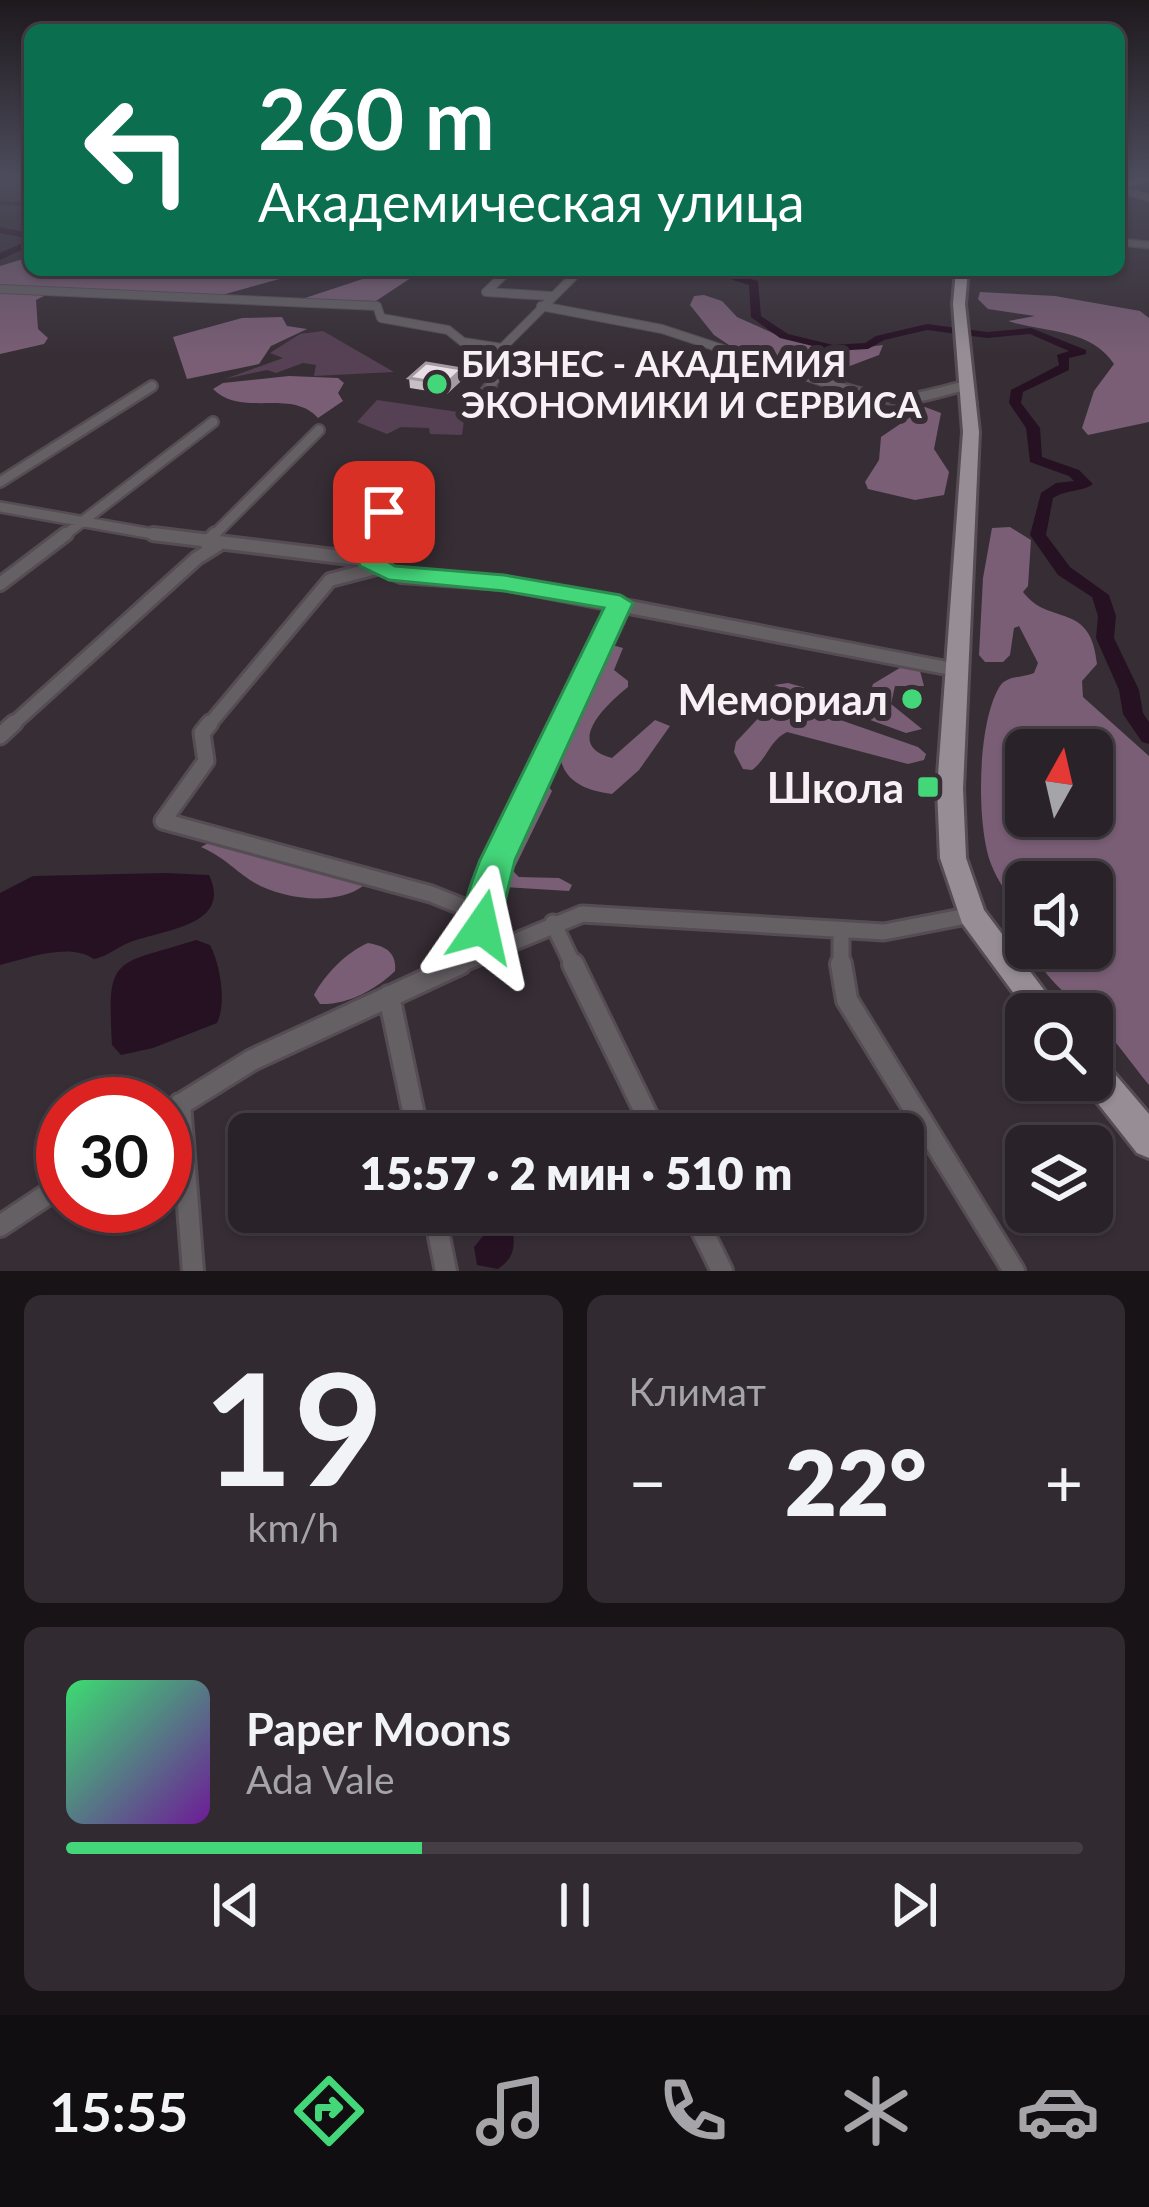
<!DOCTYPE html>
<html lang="ru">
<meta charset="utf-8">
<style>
:root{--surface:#292228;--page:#312a30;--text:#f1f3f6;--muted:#a5a4a8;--line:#453f45;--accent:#44d77a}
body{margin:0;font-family:Lato,sans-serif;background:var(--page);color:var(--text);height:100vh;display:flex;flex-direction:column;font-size:45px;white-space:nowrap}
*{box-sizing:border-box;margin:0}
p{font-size:39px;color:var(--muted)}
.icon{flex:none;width:66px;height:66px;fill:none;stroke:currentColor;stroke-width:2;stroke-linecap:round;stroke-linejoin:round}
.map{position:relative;height:1271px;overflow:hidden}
.panel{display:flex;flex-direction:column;gap:24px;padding:24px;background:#171316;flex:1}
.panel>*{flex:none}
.guide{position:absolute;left:24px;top:24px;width:1101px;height:252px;border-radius:18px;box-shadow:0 3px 9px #0004,0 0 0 3px var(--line);background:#0b6e4f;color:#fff;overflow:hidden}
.needle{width:78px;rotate:8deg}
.tools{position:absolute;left:1005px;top:729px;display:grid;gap:24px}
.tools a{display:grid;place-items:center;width:108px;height:108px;border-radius:18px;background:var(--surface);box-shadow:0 3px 9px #0004,0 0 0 3px var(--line);font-size:60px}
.speed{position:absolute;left:36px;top:1077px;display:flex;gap:24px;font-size:60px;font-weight:700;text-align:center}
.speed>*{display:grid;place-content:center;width:156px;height:156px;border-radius:50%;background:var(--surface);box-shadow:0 3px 9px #0004,0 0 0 3px var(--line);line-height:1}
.speed .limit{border:18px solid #d22;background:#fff;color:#111}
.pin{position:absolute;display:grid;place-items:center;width:102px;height:102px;color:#fff;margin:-51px;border-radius:24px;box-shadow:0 6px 18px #0006}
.me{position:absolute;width:132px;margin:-66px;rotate:11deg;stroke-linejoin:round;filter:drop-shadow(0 0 9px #0008)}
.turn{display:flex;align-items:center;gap:42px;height:252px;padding:0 36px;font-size:54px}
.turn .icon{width:156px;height:156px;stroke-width:2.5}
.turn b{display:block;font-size:84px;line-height:102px}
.big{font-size:90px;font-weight:800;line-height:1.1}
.panel .tile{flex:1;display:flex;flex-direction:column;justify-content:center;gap:18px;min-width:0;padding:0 42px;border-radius:18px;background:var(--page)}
.panel .dial{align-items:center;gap:0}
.dial b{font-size:156px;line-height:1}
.song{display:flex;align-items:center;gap:36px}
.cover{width:144px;height:144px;border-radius:18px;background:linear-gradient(135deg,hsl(140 70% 55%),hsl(280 70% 35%))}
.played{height:12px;border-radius:6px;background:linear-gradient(90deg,var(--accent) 35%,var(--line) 35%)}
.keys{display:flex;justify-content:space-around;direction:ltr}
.heat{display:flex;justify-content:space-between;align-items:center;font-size:66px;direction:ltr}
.panel .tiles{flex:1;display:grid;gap:24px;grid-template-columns:1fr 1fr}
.tile:last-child{grid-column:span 2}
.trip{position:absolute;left:228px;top:1113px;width:696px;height:120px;border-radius:18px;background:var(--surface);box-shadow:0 3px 9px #0004,0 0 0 3px var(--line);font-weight:800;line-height:120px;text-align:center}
.tab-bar{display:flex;height:192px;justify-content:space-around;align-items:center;background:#100e10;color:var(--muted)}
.tab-bar .icon{width:84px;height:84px}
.tab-bar .active{color:var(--accent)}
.tab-bar b{font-size:54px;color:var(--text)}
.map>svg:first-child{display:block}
.green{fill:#564053}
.forest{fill:#795e75;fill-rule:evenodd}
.water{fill:#261123}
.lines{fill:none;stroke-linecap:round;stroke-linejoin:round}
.river{fill:#261123;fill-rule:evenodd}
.street-far5-casing{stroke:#564d54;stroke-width:9}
.street-far4-casing{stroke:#564d54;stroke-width:10}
.street-far3-casing{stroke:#564d54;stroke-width:14}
.street-far2-casing{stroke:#564d54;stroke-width:18}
.street-far1-casing{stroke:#564d54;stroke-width:21}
.street-casing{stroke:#564d54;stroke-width:26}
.primary-casing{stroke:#564d54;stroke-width:6}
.street-far5{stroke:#656064;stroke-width:6}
.street-far4{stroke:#656064;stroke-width:8}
.street-far3{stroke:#656064;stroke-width:9}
.street-far2{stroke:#656064;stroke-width:12}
.street-far1{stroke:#656064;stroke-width:15}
.street{stroke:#656064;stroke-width:20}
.primary{fill:#978e95;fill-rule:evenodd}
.wall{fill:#c8bec6}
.shaded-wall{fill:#a39ba1}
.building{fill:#e9dde6;stroke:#a39ba1;stroke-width:3}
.route{fill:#44d77a;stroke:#2c8c4f;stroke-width:3}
.poi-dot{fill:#44d77a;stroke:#372e35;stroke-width:4.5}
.labels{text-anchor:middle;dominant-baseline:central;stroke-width:12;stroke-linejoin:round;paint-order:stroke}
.far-poi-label{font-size:36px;font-weight:bold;fill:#f7f1f6;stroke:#372e35;text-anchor:start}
.poi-label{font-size:42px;font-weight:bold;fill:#f7f1f6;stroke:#372e35;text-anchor:end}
</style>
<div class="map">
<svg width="1149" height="1271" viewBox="0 0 1149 1271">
<rect width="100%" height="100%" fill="#372e35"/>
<path class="green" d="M 323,331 L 394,372 L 314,376 L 316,365 L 303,363 L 276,373 L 267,370 L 225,379 L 283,358 L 270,353 L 300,334 Z
M 377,400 L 465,413 L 462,435 L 430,434 L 429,428 L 401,427 L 387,434 L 357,422 Z"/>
<path class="forest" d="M 30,257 L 30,270 L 312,270 L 222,295 L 0,287 L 0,266 Z
M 390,270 L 423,270 L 376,301 L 302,299 Z
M 0,290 L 52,292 L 36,300 L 38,329 L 48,338 L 44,344 L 0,354 Z
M 980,292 L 1055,296 L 1140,311 L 1149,318 L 1149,422 L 1088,435 L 1082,428 L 1094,391 L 1114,364 C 1090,328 1044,333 1008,321 L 1035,316 L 988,309 L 978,299 Z
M 704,295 L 722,301 L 737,317 L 784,338 L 846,350 L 883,345 L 879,355 L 834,372 L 789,367 L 741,353 L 714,335 L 690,305 L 694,296 Z
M 282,317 L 287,326 L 307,329 L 271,346 L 259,364 L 187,379 L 173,337 L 242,318 Z
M 289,376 L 338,378 L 344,383 L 338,393 L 343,401 L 318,418 C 291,388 242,418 213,389 L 223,383 Z
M 925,407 L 941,413 L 934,449 L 949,472 L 944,495 L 915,500 L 868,489 L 865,482 L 879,460 L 881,437 Z
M 1010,527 L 1031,540 L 1028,586 L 1023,592 C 1049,627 1091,600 1097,664 L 1082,681 L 1083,697 L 1149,756 L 1149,1085 C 1131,1063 1114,1038 1094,1018 C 1072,997 1044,981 1033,949 L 1092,948 L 1092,882 L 1026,882 L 1026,921 C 1014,903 999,885 991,864 C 976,825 977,722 1000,686 C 1008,675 1023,678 1034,673 L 1038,663 L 1019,626 L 1014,628 L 1010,655 L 1003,662 L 985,662 L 979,655 L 983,578 L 992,528 ZM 1026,750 L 1092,750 L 1092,816 L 1026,816 Z
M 612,645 L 623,648 L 614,670 L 628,681 L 628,687 C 608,703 562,745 612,758 L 655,720 L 670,726 L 639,770 L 612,794 C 579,790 556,776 560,741 L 607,646 Z
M 903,666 L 920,671 L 924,686 L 895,686 L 891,704 L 922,729 L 906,733 L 774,685 L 788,683 L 866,705 L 873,684 Z
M 777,698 L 918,747 L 926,754 L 924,760 L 908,764 L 787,732 C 770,740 767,759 752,770 L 743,769 L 734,752 L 736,742 Z
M 545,782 L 552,791 L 513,871 L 519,877 L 559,878 L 572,885 L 569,891 L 503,887 L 499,876 Z
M 214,840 L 361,882 L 363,886 C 335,907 278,899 250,880 C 231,867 225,858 201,847 Z
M 368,943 C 385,946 397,952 395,971 C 375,990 348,1005 320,1004 L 314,995 C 325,974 347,952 368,943 Z"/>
<path class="water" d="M 165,873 L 209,875 C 234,927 159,930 128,943 C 116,948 108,956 94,959 C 69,942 28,958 0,965 L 0,893 L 33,876 Z
M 196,940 L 210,945 C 220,964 227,1003 217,1023 L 153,1048 L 121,1055 L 112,1045 C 107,954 113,966 196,940 Z
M 501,1227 L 513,1231 C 515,1249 513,1259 498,1269 L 477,1265 L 474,1247 L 489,1229 Z"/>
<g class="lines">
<path class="river" d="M 0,201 L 30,202 L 30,206 L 0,205 Z
M 0,227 L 30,233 L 30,239 L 0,233 Z
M 30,240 L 30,246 L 0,260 L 0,253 Z
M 702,270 L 718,270 L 758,281 L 761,316 L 788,334 L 833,345 L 865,343 L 876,336 L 927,324 L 987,332 L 1031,328 L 1086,350 L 1086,354 L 1069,358 L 1069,370 L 1023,392 L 1021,403 L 1040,428 L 1042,457 L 1079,470 L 1093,484 C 1083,492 1067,489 1053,498 L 1046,535 L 1070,567 L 1109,595 L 1116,616 L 1114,638 L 1139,690 L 1143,713 L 1149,722 L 1149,744 L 1142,742 L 1123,714 L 1119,690 L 1096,638 L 1098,616 L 1092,597 L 1058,575 L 1030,535 L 1041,493 L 1056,483 L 1074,481 L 1069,476 L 1030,462 L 1026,428 L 1009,403 L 1011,390 L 1059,365 L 1057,355 L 1069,351 L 1030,334 L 987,338 L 927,330 L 884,340 L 868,349 L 833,351 L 780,338 L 751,317 L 749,285 Z"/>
<g class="street-far5-casing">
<path id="street-far5" d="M 1119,189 L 1149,198
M 1119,242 L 1149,245"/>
</g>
<g class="street-far4-casing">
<path id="street-far4" d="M 509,270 L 486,292 L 550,296
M 0,289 L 377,306 L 381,318 L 448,330 L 463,342 L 502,348
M 541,306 L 662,329 L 841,388
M 489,388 L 503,369 L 493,360 L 495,355 L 580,270
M 957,388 L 967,385"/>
</g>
<g class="street-far3-casing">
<path id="street-far3" d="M 832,385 C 895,405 904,402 967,385
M 477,403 L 491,385
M 0,482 L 152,386
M 0,507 L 170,537
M 62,537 L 213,422
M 212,537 L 319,430
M 377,537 L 397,478"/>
</g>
<g class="street-far2-casing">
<path id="street-far2" d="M 153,534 L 358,559 L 401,576 L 504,583 L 957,670
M 206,543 L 215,534
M 369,561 L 378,534
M 0,584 L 66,534
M 11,726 L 197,558 L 218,545
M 208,726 L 330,580 L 380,567
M 561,726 L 620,603"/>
</g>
<g class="street-far1-casing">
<path id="street-far1" d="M 210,723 L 202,733 L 206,761 L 163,821 L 431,894 L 481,914
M 0,736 L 14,723
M 553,923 L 574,967
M 841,930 L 841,967
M 490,950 L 481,914 L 497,859 L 562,723
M 454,967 L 582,914 L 884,932 L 972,915"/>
</g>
<g class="street-casing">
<path id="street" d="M 573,964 L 656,1134
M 841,964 L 847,1000 L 1014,1271
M 389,996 L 418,1134
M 180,1104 L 193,1271
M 165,1114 L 252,1060 L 460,964
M 434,1212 L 446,1271
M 693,1212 L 722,1271
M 0,1226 L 63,1184"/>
</g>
<g class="primary-casing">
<path id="primary" d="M 1140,177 L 1149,177 L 1149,180 L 1119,188 L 1119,182 Z
M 956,270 L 968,270 L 965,304 L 979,432 L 963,789 L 966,858 L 984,910 L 1062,1014 L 1029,1014 L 962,923 L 940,858 L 937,789 L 963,432 L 953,304 Z
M 1092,1056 L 1103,1060 L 1149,1114 L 1149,1158 L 1137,1153 L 1081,1082 L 1092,1080 Z"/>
</g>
<use href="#street-far5" class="street-far5"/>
<use href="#street-far4" class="street-far4"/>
<use href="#street-far3" class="street-far3"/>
<use href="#street-far2" class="street-far2"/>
<use href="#street-far1" class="street-far1"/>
<use href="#street" class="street"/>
<use href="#primary" class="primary"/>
</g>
<path class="wall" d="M 409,378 L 463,379 L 447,394 L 410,388 Z"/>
<path class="shaded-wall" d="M 462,369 L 463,379 L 447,394 L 446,384 Z"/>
<path class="building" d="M 426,363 L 462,369 L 446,384 L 409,378 Z"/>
<linearGradient id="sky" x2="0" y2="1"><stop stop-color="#1e191d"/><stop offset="0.5" stop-color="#4d4c5c"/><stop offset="1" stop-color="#4d4c5c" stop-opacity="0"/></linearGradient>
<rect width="1149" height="355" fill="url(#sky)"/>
<path class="route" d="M 384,505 L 396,512 L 381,557 L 395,566 L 504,575 L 620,595 L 633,603 L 515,860 L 496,938 L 482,943 L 469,938 C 457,912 471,885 480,860 L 604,608 L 504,591 L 389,580 L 360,566 L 356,554 L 372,512 Z"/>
<g class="poi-dot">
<circle cx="437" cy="384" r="12"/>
<circle cx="912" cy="699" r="12"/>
<rect x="916" y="775" width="24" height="24" rx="6"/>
</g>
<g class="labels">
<g class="far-poi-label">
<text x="461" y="363">БИЗНЕС - АКАДЕМИЯ<tspan x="461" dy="41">ЭКОНОМИКИ И СЕРВИСА</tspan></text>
</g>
<g class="poi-label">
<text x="888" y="699">Мемориал</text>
<text x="904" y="787">Школа</text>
</g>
</g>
</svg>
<div class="tools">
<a><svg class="needle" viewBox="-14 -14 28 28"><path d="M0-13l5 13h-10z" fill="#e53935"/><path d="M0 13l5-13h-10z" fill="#a5a4a8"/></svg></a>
<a><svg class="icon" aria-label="sound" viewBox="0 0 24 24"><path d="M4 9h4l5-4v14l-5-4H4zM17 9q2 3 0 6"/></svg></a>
<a><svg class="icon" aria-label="search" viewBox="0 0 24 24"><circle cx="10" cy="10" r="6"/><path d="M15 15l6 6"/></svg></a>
<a><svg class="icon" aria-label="layers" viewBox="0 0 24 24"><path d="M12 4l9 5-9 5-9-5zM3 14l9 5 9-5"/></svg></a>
</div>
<div class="speed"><div class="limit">30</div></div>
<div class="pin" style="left:384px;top:512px;background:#d93025"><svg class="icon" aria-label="arrive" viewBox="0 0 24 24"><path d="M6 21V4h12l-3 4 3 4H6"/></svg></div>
<svg class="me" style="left:482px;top:927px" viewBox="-20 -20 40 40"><path d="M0-17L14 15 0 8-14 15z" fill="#44d77a" stroke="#fff" stroke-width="4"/></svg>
<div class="trip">15:57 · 2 мин · 510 m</div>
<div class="guide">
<div class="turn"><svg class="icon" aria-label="left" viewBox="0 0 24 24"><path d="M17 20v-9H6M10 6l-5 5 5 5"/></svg><div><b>260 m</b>Академическая улица</div></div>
</div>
</div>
<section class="panel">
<div class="tiles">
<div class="tile dial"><b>19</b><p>km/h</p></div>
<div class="tile"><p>Климат</p>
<div class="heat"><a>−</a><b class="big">22°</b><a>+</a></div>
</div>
<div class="tile">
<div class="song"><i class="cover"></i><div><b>Paper Moons</b><p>Ada Vale</p></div></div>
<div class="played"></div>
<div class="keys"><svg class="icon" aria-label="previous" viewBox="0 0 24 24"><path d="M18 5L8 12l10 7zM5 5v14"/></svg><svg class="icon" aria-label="pause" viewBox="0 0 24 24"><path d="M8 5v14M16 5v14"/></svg><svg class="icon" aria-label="next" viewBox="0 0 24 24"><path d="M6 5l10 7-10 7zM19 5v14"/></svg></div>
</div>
</div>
</section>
<nav class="tab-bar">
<b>15:55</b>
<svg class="icon active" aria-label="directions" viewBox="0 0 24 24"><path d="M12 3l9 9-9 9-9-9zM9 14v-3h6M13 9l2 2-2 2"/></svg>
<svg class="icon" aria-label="music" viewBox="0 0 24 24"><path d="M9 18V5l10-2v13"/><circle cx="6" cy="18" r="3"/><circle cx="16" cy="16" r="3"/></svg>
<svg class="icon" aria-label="phone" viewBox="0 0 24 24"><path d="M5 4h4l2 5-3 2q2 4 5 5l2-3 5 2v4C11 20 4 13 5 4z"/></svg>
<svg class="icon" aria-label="climate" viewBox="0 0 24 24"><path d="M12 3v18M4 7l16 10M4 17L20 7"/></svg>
<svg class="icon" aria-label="car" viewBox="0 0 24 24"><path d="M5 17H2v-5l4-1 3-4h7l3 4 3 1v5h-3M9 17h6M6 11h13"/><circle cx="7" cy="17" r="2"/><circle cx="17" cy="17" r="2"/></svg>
</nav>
